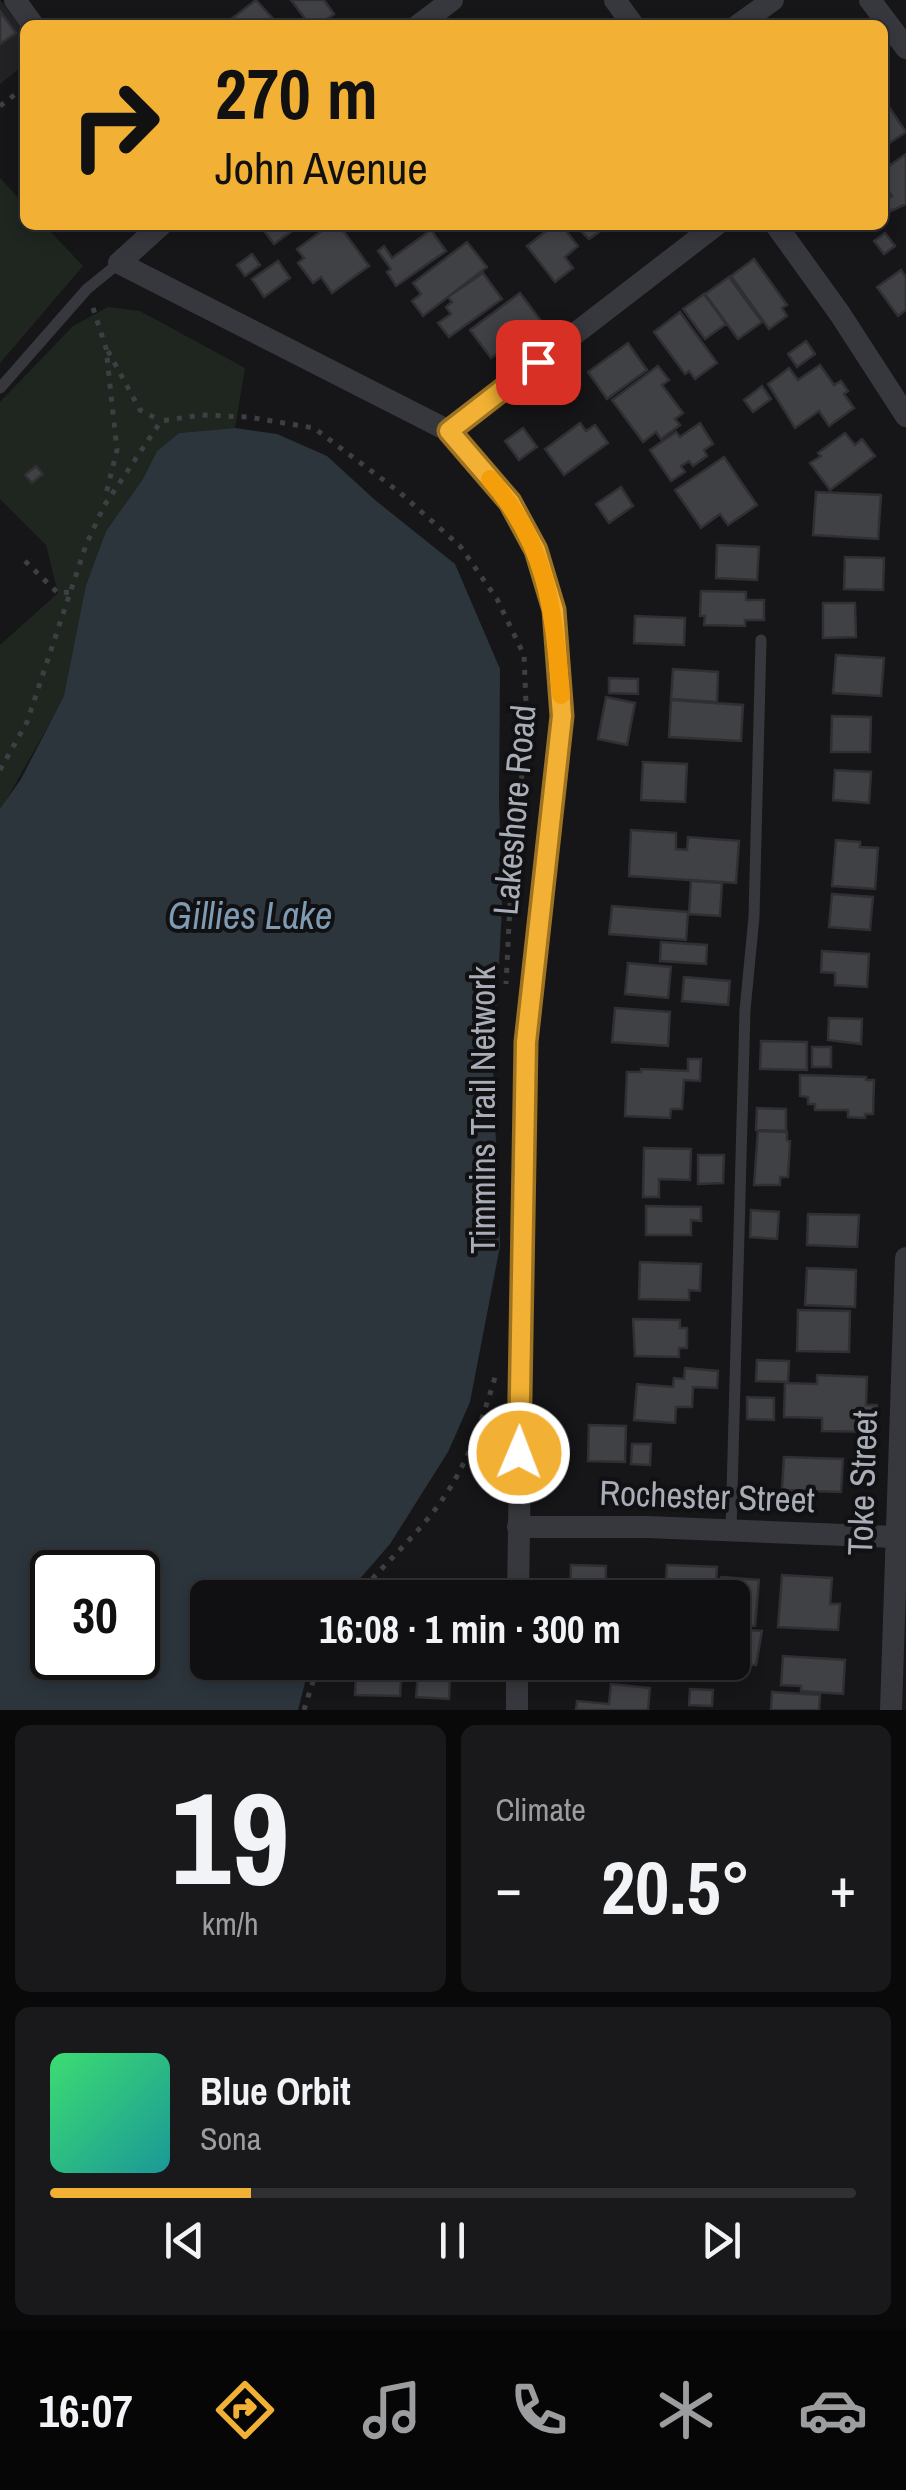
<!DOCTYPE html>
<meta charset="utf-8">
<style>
:root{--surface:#101012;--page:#19191b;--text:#f1f3f6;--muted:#9c9d9f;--line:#303032;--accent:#f2b134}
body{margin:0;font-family:"Archivo Narrow",sans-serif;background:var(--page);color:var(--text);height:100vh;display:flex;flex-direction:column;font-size:38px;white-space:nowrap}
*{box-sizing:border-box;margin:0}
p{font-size:32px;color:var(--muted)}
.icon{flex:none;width:55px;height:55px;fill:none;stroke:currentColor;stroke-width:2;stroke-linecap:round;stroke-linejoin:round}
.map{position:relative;height:1710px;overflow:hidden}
.sheet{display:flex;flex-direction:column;gap:15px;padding:15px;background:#09090a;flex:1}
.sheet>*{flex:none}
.banner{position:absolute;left:20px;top:20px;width:868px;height:210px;border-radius:15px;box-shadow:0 5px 15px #0003,0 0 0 2px var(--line);background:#f2b134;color:#111;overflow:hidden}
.speed{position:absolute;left:30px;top:1550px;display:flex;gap:20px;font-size:50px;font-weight:700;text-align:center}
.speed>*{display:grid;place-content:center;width:130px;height:130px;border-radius:50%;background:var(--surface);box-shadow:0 5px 15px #0003,0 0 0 2px var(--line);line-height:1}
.speed .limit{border:5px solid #111;border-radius:15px;background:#fff;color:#111}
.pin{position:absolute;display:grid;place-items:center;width:85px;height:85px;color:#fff;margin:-42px;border-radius:20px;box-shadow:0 5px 15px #0006}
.me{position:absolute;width:110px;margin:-55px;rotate:1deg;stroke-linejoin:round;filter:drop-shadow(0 0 8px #0008)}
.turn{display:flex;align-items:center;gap:35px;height:210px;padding:0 30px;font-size:45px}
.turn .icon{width:130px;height:130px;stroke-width:2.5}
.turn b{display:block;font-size:70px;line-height:85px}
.big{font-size:75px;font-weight:800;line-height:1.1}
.sheet .tile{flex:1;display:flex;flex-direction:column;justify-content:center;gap:15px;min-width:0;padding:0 35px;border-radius:15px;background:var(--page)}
.sheet .dial{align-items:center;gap:0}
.dial b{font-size:130px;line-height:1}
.song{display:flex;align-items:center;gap:30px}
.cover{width:120px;height:120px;border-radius:15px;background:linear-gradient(135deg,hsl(140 70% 55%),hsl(180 70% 35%))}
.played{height:10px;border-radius:5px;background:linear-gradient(90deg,var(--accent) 25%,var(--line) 25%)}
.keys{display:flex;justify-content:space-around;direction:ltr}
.heat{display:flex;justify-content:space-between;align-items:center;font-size:55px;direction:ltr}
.sheet .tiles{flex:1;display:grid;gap:15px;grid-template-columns:1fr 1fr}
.tile:last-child{grid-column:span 2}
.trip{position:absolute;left:190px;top:1580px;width:560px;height:100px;border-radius:15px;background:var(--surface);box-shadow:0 5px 15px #0003,0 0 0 2px var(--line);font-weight:800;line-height:100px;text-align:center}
.tabs{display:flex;height:160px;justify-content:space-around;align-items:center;background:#060607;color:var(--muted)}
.tabs .icon{width:70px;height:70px}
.tabs .selected{color:var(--accent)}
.tabs b{font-size:45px;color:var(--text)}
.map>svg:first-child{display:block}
.built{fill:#222225}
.green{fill:#1e261f}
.water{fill:#2c353c;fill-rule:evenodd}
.building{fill:#404145;stroke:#303034;stroke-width:2.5}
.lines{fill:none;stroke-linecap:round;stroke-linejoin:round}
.path{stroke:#3d3f44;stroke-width:5;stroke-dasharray:5 8;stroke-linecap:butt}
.lane{stroke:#37383d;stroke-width:11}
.street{stroke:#37383d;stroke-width:22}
.route-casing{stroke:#9d7322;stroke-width:25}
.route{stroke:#f2b134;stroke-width:18}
.slow{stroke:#f59e0b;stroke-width:18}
.labels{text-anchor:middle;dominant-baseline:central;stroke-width:8;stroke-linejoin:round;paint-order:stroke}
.street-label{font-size:35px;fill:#a8adb8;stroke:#111113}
.water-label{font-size:38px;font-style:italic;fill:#7f9bb3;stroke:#111113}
</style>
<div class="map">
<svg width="906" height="1710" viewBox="0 0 906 1710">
<rect width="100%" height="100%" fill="#161618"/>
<path class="built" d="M 0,0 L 25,32 L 25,64 L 0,84 Z"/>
<path class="green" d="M 0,178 L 25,205 L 25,225 L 44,225 L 83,266 L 0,363 Z
M 108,307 L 140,311 L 245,368 L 235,428 L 179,433 L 157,451 L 143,479 L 106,531 L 86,585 L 65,696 L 0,811 L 0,645 L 58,593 L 46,545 L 0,499 L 0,402 L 73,326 Z"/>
<path class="water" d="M 235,428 L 277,434 L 327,456 L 375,500 L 455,564 L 500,669 L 499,800 L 502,910 L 493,1069 L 500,1246 L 470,1402 L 448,1452 L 390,1544 L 344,1597 L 208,1598 L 208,1662 L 310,1663 L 298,1710 L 0,1710 L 0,809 L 21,779 L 64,696 L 86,585 L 106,531 L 143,479 L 157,451 L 179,433 ZM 52,1572 L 138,1572 L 138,1658 L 52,1658 Z"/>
<path class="building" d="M 256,0 L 276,22 L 272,25 L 234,25 L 230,20 Z
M 291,0 L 324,0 L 334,14 L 319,25 L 310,25 Z
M 0,11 L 16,33 L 0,44 Z
M 889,107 L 906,132 L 882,148 L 882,112 Z
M 906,154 L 906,204 L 891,211 L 884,201 L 892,196 L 882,183 L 882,171 Z
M 260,225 L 300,225 L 274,244 Z
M 330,225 L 339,225 L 369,266 L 332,293 L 321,277 L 313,283 L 298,263 L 304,258 L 297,249 Z
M 554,225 L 561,225 L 578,246 L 565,257 L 573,268 L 555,282 L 527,246 Z
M 575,225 L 609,225 L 589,239 Z
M 431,230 L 446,251 L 396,286 L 387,272 L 391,269 L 378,251 L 384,246 L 392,258 Z
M 885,233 L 895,246 L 884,254 L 874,241 Z
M 467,242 L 487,267 L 423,316 L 412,301 L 421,294 L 413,283 Z
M 252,254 L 260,265 L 245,276 L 237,265 Z
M 754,259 L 787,305 L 782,308 L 787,316 L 769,329 L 731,276 Z
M 278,261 L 290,278 L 264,297 L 252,279 Z
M 901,270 L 906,277 L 906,310 L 898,316 L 877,287 Z
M 483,273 L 502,299 L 449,337 L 438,323 L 451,314 L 446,307 L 452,302 L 448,297 Z
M 729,277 L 762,322 L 738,339 L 705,294 Z
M 520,293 L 541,321 L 491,358 L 470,330 Z
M 704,294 L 726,324 L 705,339 L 683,309 Z
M 680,312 L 717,363 L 695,379 L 689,371 L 685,374 L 654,332 Z
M 806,341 L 815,354 L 797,367 L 788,354 Z
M 628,343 L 647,370 L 607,399 L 588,372 Z
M 820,365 L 834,385 L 841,381 L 848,391 L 844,394 L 854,408 L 829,426 L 819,411 L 795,428 L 768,384 L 789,368 L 798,380 Z
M 658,366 L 669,380 L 662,385 L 683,413 L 675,419 L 680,425 L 661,439 L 656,432 L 643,442 L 612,400 Z
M 762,386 L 771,399 L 753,412 L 744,400 Z
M 580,423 L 586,431 L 595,425 L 608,443 L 564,475 L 545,449 Z
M 700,423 L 713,444 L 704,450 L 707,456 L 693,466 L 689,461 L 681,466 L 685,472 L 671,481 L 650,450 L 676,432 L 680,437 Z
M 523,428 L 537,447 L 519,460 L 505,441 Z
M 845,433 L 855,445 L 862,439 L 875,456 L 830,490 L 810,463 L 821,456 L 818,453 Z
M 724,457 L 757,505 L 728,525 L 720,514 L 701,528 L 675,490 Z
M 36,466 L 43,474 L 32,483 L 25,475 Z
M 621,487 L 633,506 L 609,523 L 596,504 Z
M 816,492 L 881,495 L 878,539 L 813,535 Z
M 717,545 L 759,547 L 757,580 L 716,578 Z
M 845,557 L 884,558 L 883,590 L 844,589 Z
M 701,591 L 746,592 L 746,600 L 764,600 L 764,620 L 745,620 L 745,626 L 704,625 L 705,616 L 700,616 Z
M 823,603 L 855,603 L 856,637 L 823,638 Z
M 635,616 L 685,618 L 684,645 L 634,643 Z
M 836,655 L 884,658 L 881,696 L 833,693 Z
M 673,669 L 718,672 L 717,702 L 671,699 Z
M 609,678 L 638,679 L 638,694 L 609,693 Z
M 606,697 L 635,703 L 627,745 L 598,739 Z
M 671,700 L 743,705 L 741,741 L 669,737 Z
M 832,716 L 871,717 L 870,752 L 831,752 Z
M 643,762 L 687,764 L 685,802 L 641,800 Z
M 835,770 L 871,772 L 869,803 L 833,800 Z
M 631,830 L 676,833 L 676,849 L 687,850 L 688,837 L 739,841 L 736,883 L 629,876 Z
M 836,840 L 860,842 L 860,847 L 878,848 L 875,889 L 832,886 Z
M 691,881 L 722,883 L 720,916 L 689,914 Z
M 832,894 L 873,897 L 870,930 L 829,927 Z
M 612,906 L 688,912 L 686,940 L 609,934 Z
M 661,942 L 707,945 L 706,964 L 660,961 Z
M 822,951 L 869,954 L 867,987 L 835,985 L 835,973 L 821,972 Z
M 628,963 L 671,967 L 668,998 L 625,994 Z
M 684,977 L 730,981 L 728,1005 L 682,1001 Z
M 615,1008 L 670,1012 L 668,1046 L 612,1042 Z
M 829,1018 L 862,1019 L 861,1044 L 828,1040 Z
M 761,1041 L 807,1042 L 807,1070 L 760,1069 Z
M 812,1047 L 831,1047 L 831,1067 L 812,1067 Z
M 688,1059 L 701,1059 L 700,1081 L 684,1080 L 682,1109 L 671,1109 L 670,1118 L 625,1116 L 627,1072 L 641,1072 L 641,1069 L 688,1071 Z
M 800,1075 L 866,1077 L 866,1080 L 874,1080 L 873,1114 L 865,1114 L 865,1118 L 848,1117 L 848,1110 L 815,1110 L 815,1104 L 808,1104 L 808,1097 L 800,1096 Z
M 757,1108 L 786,1109 L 786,1131 L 756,1130 Z
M 758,1131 L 787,1132 L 787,1140 L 790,1141 L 788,1177 L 780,1177 L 780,1185 L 754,1185 Z
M 644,1148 L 691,1149 L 690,1180 L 659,1179 L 659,1197 L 643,1197 Z
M 698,1155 L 724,1155 L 723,1183 L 698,1184 Z
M 646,1206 L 701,1207 L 701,1221 L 691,1220 L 691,1235 L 646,1235 Z
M 751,1210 L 779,1212 L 777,1239 L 750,1237 Z
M 808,1214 L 859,1215 L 857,1247 L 807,1245 Z
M 640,1262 L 701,1264 L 700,1291 L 689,1290 L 689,1300 L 639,1299 Z
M 807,1268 L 856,1270 L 855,1307 L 805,1305 Z
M 798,1310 L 850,1311 L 849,1352 L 797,1351 Z
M 633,1319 L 680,1320 L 680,1328 L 687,1328 L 687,1348 L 679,1348 L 679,1357 L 635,1356 Z
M 757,1360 L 789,1361 L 788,1382 L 756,1381 Z
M 685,1368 L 718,1371 L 717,1388 L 693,1387 L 692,1407 L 676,1407 L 675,1423 L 634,1420 L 637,1384 L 673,1387 L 674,1378 L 684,1379 Z
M 817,1375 L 867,1377 L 866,1405 L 877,1405 L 876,1432 L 822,1431 L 822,1418 L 784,1417 L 785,1383 L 817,1384 Z
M 747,1397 L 774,1398 L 774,1420 L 747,1419 Z
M 589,1425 L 626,1426 L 625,1462 L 588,1461 Z
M 632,1444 L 651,1444 L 650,1465 L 631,1464 Z
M 784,1457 L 843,1459 L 841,1492 L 782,1490 Z
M 571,1565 L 606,1566 L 605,1598 L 570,1598 Z
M 667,1565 L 717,1567 L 715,1598 L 665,1598 Z
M 782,1575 L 832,1578 L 830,1604 L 840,1604 L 838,1630 L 778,1627 Z
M 721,1577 L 759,1580 L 755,1626 L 732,1625 L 732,1598 L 719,1598 Z
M 463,1580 L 485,1581 L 484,1598 L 415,1598 L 415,1588 L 426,1589 L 427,1584 L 463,1586 Z
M 732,1629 L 762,1631 L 756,1665 L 720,1664 L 732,1662 Z
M 783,1656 L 845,1660 L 843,1694 L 801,1691 L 801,1686 L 781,1685 Z
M 571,1662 L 611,1662 L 610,1677 L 583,1676 L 583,1665 Z
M 356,1674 L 401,1676 L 400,1696 L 355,1695 Z
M 418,1674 L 450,1676 L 449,1699 L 416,1697 Z
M 611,1684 L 650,1688 L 648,1710 L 576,1710 L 577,1701 L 609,1704 Z
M 690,1689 L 713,1690 L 712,1706 L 689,1705 Z
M 772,1692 L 820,1695 L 819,1710 L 771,1710 Z"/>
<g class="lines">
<path class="path" d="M 0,106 L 25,87
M 93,308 L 106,348 L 117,450 L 105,498
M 108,351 L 140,410 L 161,421
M 25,561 L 58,593 L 73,592
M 0,770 L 27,722 L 86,545 L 104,506 L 161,421 L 201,415 L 248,417 L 314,428 L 398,491 L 460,546 L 497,599 L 524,655 L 527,729 L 512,864 L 506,984
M 355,1598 C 384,1564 419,1534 444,1497 C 470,1459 483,1417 496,1374
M 304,1710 L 319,1662"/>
<path class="lane" d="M 0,388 L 87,289 L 119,263
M 731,1530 L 745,1010 L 754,917 L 761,640"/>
<path class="street" d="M 15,0 L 33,25
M 615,0 L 633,25
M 870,0 L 906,48
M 419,25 L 452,0
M 738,25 L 773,0
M 161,225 L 119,263 L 449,431 L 510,502 L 535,550 L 554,610 L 563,716 L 526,1042 L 518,1598
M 776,225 L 840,314 L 906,416
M 449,431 L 716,225
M 518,1527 L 647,1527 L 895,1537
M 517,1710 L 517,1662
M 891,1710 L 906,1258"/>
</g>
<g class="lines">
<g class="route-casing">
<path id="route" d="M 519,1453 L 526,1042 L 562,716 L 554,610 L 536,550 L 510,502 L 449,431 L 538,362"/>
</g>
<use href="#route" class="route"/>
<path class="slow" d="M 490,479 C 549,548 553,609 561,695"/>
</g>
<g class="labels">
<g class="street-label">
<text transform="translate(514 810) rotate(-85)">Lakeshore Road</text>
<text transform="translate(482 1110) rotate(-90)">Timmins Trail Network</text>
<text transform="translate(862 1483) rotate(-88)">Toke Street</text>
<text transform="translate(707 1496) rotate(2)">Rochester Street</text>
</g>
<g class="water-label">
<text x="250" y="915">Gillies Lake</text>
</g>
</g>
</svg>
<div class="speed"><div class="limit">30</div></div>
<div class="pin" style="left:538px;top:362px;background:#d93025"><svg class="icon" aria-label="arrive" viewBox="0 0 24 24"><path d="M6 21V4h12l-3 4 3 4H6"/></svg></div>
<svg class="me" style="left:519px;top:1453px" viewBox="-20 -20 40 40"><circle r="17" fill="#f2b134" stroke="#fff" stroke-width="3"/><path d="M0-11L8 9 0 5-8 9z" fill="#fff"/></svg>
<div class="trip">16:08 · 1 min · 300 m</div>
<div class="banner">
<div class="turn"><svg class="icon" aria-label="right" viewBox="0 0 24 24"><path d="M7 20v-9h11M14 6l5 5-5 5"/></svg><div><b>270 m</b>John Avenue</div></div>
</div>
</div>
<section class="sheet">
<div class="tiles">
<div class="tile dial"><b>19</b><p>km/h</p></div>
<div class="tile"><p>Climate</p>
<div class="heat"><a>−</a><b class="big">20.5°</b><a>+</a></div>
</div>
<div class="tile">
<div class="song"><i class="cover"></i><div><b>Blue Orbit</b><p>Sona</p></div></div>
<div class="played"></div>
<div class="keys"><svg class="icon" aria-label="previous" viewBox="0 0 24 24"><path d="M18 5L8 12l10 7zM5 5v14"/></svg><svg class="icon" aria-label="pause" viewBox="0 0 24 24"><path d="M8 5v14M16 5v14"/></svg><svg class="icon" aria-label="next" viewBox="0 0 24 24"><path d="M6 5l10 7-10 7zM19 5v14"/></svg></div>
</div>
</div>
</section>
<nav class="tabs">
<b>16:07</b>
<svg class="icon selected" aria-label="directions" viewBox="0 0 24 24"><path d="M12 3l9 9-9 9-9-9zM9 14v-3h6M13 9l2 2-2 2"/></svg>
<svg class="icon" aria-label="music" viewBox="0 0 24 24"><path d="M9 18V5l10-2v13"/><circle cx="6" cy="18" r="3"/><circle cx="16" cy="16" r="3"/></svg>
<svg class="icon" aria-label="phone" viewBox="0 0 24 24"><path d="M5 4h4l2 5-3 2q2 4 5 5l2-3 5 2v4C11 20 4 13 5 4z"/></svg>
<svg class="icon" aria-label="climate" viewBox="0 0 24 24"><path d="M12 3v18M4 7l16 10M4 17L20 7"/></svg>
<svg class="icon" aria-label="car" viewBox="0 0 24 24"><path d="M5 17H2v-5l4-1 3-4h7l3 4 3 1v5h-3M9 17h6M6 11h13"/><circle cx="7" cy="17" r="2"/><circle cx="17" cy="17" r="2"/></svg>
</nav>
